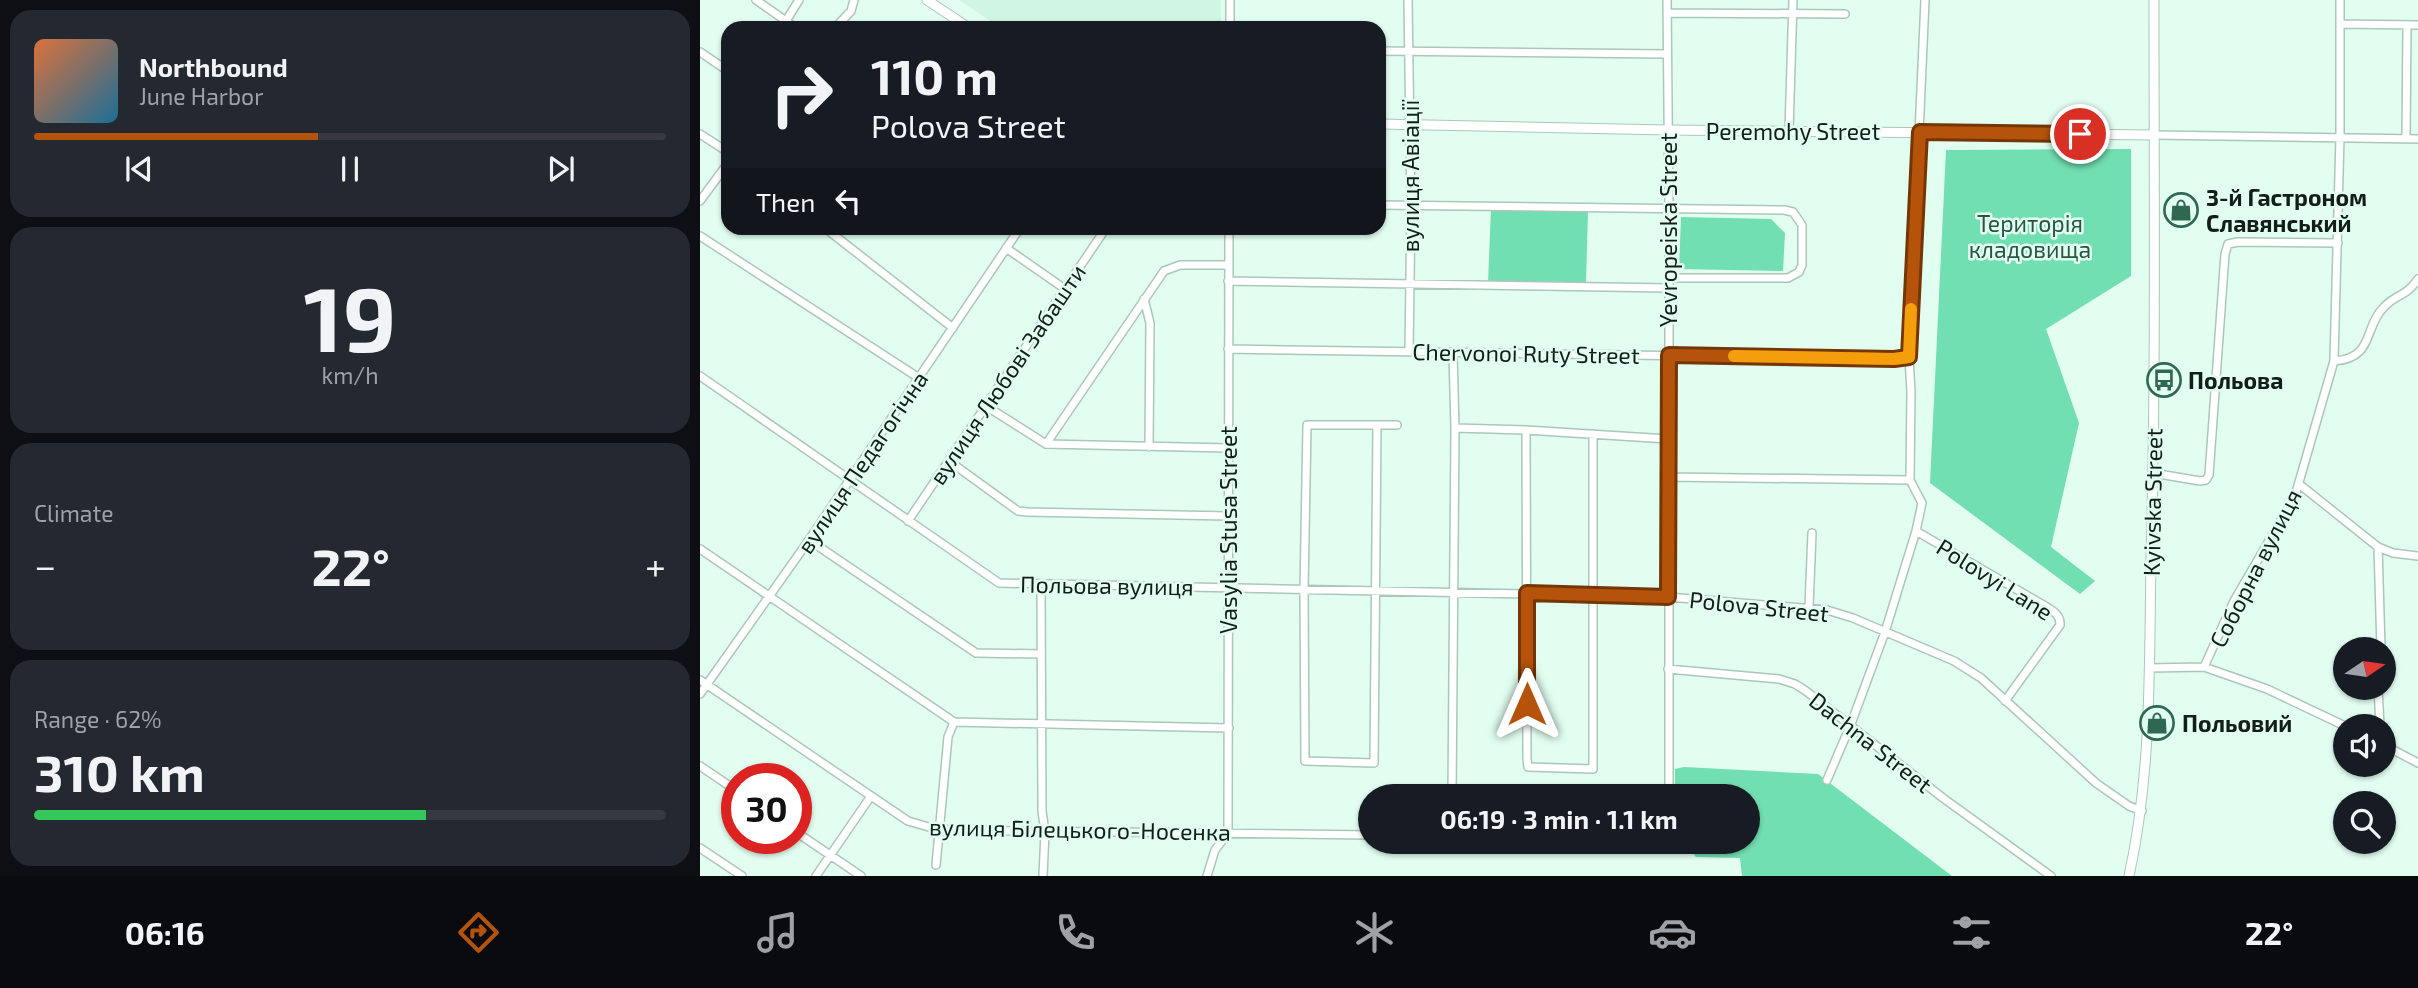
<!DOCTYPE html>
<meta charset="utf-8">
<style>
:root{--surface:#171b24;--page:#242831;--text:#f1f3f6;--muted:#9ea1a6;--line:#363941;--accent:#b45309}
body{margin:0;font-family:"Exo 2",sans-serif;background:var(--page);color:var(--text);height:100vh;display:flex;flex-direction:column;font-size:26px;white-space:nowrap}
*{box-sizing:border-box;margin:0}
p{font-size:23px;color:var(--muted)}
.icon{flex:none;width:38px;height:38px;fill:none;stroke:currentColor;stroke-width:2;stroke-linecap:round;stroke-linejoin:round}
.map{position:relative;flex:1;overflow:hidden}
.sheet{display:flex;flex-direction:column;gap:10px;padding:10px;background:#0d0f14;width:700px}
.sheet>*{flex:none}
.hud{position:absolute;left:21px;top:21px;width:665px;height:214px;border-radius:21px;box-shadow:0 2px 5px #0004;background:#171b24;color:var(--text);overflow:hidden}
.needle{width:46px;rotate:77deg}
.fabs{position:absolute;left:1633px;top:637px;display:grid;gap:14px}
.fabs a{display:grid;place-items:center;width:63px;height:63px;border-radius:50%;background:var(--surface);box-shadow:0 2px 5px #0004;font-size:35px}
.speed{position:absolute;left:21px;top:763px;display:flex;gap:14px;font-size:35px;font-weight:700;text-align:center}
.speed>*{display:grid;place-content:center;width:91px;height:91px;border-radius:50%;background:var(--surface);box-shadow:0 2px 5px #0004;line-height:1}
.speed .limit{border:10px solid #d22;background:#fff;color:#111}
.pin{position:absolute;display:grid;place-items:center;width:60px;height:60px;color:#fff;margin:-30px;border:4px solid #fff;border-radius:50%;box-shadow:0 2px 7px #0007}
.me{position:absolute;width:77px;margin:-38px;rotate:0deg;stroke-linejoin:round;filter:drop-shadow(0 0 5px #0008)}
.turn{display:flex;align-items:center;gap:24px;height:147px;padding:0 35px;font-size:32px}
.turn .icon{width:91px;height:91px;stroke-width:2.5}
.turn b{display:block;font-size:49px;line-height:60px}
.then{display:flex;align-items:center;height:66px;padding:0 35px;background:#0003;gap:14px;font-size:26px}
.big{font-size:52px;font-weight:700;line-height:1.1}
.sheet .tile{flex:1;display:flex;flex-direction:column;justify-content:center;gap:10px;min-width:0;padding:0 24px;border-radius:21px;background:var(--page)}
.sheet .dial{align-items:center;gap:0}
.dial b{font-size:91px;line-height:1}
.song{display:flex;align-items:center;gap:21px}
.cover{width:84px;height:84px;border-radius:10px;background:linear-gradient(135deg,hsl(20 70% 55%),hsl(200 70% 35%))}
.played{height:7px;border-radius:4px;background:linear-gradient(90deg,var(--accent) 45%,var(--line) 45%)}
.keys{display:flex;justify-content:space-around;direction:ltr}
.heat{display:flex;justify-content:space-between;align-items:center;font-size:38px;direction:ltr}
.charge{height:10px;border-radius:5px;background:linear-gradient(90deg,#34c759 62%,var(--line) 0)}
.trip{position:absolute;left:658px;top:784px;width:402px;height:70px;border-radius:35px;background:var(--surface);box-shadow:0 2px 5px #0004;font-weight:700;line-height:70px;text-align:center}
.dock{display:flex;height:112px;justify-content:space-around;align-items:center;background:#090b0e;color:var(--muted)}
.dock .icon{width:49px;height:49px}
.dock .active{color:var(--accent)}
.dock b{font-size:32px;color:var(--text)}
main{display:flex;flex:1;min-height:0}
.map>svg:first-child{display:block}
.built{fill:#cff5e3}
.forest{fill:#72dfb2}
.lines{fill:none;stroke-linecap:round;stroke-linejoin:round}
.minor-casing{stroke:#abc7b9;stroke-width:10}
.tertiary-casing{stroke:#abc7b9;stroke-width:11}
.minor{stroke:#fff;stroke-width:7}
.tertiary{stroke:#fff;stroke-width:9}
.route-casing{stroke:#753606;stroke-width:18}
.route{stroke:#b45309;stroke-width:12}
.slow{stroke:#f59e0b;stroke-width:12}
.labels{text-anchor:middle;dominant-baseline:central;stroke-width:5;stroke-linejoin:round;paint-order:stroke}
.street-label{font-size:23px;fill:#141e19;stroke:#e1fef0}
.poi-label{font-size:23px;font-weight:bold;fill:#141e19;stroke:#e1fef0;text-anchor:start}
.park-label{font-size:23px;fill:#295644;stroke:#e1fef0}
</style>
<main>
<section class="sheet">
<div class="tile">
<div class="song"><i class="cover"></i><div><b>Northbound</b><p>June Harbor</p></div></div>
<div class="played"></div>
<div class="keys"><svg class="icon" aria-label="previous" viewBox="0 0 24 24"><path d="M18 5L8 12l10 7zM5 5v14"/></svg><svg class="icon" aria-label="pause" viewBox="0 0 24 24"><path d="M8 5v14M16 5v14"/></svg><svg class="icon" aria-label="next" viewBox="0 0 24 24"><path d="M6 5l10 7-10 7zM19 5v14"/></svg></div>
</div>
<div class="tile dial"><b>19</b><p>km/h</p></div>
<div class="tile"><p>Climate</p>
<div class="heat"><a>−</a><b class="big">22°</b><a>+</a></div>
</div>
<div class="tile"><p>Range · 62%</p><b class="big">310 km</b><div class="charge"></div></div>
</section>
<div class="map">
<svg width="1718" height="876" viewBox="0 0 1718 876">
<rect width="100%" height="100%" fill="#e1fef0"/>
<path class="built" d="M 259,0 L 521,0 L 521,28 L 301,28 Z"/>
<path class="forest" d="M 1431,149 L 1431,276 L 1346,329 L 1379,423 L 1351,547 L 1395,581 L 1380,594 L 1230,483 L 1246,150 Z
M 791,209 L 888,211 L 886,284 L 788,283 Z
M 981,217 L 1071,219 L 1085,233 L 1083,271 L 979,269 Z
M 984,767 L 1118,774 L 1252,876 L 1042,876 L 1040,858 L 996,857 L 984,842 L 1048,842 L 1048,796 L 975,796 L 975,769 Z"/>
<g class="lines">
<g class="minor-casing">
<path id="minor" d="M 56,0 L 96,28
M 530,0 L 530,28
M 708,0 L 711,206 L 709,352
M 967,0 L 969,208 L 969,796
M 967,13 L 1145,14
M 86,21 L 99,0
M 1640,24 L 1718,25
M 135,28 L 151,11 L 154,0
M 679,51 L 967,54
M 0,52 L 28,71
M 1089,131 L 1093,0
M 0,134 L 28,152
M 1454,135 L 1718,139
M 1706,138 L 1707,25
M 0,201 L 28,163
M 679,205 L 1084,210 L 1093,212 L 1102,225 L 1102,265 L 1099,272 L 1088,278 L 969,278
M 125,228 L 253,328
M 0,236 L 219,378
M 306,248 L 365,289
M 528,281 L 969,288
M 444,299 L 450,323 L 449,447
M 528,349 L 1194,359 L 1209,357
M 753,353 L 755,428
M 1634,361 C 1675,358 1663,328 1684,307 C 1696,294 1706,297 1718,279
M 0,376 L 299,583 L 968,597 L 1127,610 L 1153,618 L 1254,661 L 1281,678 L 1396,783 L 1429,806 L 1442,811
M 286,406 L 346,444 L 528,448
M 607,425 L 677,425 L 674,763 L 605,761 L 604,590 Z
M 677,425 L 697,425
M 826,430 L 827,759 L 828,767 L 893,769 L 893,434
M 346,444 L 464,271 L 480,265 L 528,265
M 249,461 L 318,511 L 327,512 L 528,516
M 1453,473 L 1500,481 L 1506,480 L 1509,475 L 1525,254 L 1528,244 L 1538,242 L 1638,243
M 968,477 L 1210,480
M 1599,484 L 1678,547 L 1693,553 L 1718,556
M 208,521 L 406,228
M 1216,531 L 1340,603 C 1349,609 1361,613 1360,625 L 1305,701
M 109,540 L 276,653 L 341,654
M 1678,547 L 1681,649
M 0,549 L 254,722 L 529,728
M 341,585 L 342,811 L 345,832 L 343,876
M 1109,607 L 1112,533
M 1504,667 L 1534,601 L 1595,496 L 1634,361 L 1640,137 L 1640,0
M 1449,668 L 1504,667 L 1567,689 L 1645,726
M 968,669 L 1079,679 L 1095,684 L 1106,691 L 1243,798 L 1351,876
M 0,680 L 208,821 L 239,830 L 670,835
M 1678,688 L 1680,726
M 0,694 L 109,540 L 320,228
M 1684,745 L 1718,763
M 0,766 L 37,791
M 1127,780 L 1151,724 L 1185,632 L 1216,531 L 1222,503 L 1210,480 L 1211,392 L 1209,357 L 1225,0
M 752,796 L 755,428 L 826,430 L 968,439
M 96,832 L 161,876
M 0,848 L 42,876
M 236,865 L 248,737 L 254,722
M 116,876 L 171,796
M 507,876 L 515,850 L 528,833 L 529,228"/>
</g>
<g class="tertiary-casing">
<path id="tertiary" d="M 227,0 L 269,28
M 679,124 L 968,130 L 1454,135
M 1429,876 C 1452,771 1449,667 1451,560 C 1456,374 1454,187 1454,0"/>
</g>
<use href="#minor" class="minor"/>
<use href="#tertiary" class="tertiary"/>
</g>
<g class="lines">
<g class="route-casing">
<path id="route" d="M 827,704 L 827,593 L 968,597 L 969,355 L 1194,359 L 1209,357 L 1220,132 L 1380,134"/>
</g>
<use href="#route" class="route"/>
<path class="slow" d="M 1034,356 L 1194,359 L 1209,357 L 1211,309"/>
</g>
<defs>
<g id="shop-ring" transform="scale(1.75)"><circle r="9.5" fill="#e1fef0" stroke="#2e6851" stroke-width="1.5"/><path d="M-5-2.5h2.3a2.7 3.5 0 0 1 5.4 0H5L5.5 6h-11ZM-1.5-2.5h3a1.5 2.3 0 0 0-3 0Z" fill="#2e6851"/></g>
<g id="bus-ring" transform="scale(1.75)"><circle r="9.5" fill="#e1fef0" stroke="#2e6851" stroke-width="1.5"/><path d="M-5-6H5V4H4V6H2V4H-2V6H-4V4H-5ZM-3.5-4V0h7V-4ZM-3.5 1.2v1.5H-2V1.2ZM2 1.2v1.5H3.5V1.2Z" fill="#2e6851"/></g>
</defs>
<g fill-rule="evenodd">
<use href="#shop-ring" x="1481" y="210"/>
<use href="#bus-ring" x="1464" y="380"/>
<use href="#shop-ring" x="1457" y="723"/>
</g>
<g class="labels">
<g class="street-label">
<text x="1093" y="131">Peremohy Street</text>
<text transform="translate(710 176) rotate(-90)">вулиця Авіації</text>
<text transform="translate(968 230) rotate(-90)">Yevropeiska Street</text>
<text transform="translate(826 353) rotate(1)">Chervonoi Ruty Street</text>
<text transform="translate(307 374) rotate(-56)">вулиця Любові Забашти</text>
<text transform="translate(162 462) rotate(-56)">вулиця Педагогічна</text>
<text transform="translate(1452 502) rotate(-89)">Kyivska Street</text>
<text transform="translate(528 530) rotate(-90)">Vasylia Stusa Street</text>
<text transform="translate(1555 568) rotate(-63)">Соборна вулиця</text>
<text transform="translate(1295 579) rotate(32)">Polovyi Lane</text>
<text transform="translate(407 585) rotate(1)">Польова вулиця</text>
<text transform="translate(1059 606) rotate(6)">Polova Street</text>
<text transform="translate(1171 742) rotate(38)">Dachna Street</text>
<text transform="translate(380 829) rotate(1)">вулиця Білецького-Носенка</text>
</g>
<g class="poi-label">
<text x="1506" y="197">3-й Гастроном<tspan x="1506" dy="26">Славянський</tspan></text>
<text x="1488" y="380">Польова</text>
<text x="1482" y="723">Польовий</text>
</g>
<g class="park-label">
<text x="1330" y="223">Територія<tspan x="1330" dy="26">кладовища</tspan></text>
</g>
</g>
</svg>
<div class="fabs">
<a><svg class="needle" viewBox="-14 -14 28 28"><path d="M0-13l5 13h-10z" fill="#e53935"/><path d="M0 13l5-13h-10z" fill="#9ea1a6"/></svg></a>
<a><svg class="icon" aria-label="sound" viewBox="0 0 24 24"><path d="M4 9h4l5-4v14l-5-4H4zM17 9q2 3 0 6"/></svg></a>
<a><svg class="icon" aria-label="search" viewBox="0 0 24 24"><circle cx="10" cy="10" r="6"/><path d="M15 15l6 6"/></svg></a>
</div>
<div class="speed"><div class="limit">30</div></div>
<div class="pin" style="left:1380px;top:134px;background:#d93025"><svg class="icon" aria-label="arrive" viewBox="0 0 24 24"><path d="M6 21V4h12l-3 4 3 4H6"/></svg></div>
<svg class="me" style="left:827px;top:704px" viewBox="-20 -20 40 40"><path d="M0-17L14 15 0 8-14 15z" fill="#b45309" stroke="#fff" stroke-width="4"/></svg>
<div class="trip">06:19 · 3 min · 1.1 km</div>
<div class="hud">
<div class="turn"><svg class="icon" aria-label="right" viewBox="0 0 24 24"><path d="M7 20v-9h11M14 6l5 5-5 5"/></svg><div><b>110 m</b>Polova Street</div></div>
<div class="then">Then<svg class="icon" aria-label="left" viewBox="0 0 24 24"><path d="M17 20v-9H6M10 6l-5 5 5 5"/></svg></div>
</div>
</div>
</main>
<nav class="dock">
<b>06:16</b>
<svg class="icon active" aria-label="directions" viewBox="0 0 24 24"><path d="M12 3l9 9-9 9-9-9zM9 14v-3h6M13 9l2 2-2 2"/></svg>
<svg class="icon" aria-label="music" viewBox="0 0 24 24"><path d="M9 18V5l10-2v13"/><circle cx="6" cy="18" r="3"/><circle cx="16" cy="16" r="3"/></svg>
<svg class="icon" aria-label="phone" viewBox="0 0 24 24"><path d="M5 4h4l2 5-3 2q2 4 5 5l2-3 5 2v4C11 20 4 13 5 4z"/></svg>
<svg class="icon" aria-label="climate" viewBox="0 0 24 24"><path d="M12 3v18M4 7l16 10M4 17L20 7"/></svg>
<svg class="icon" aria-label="car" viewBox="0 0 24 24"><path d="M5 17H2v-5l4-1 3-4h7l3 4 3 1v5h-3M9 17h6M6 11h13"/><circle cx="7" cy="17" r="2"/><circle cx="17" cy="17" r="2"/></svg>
<svg class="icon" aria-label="filters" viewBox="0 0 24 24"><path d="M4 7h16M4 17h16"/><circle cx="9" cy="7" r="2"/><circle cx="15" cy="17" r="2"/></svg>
<b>22°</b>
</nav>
